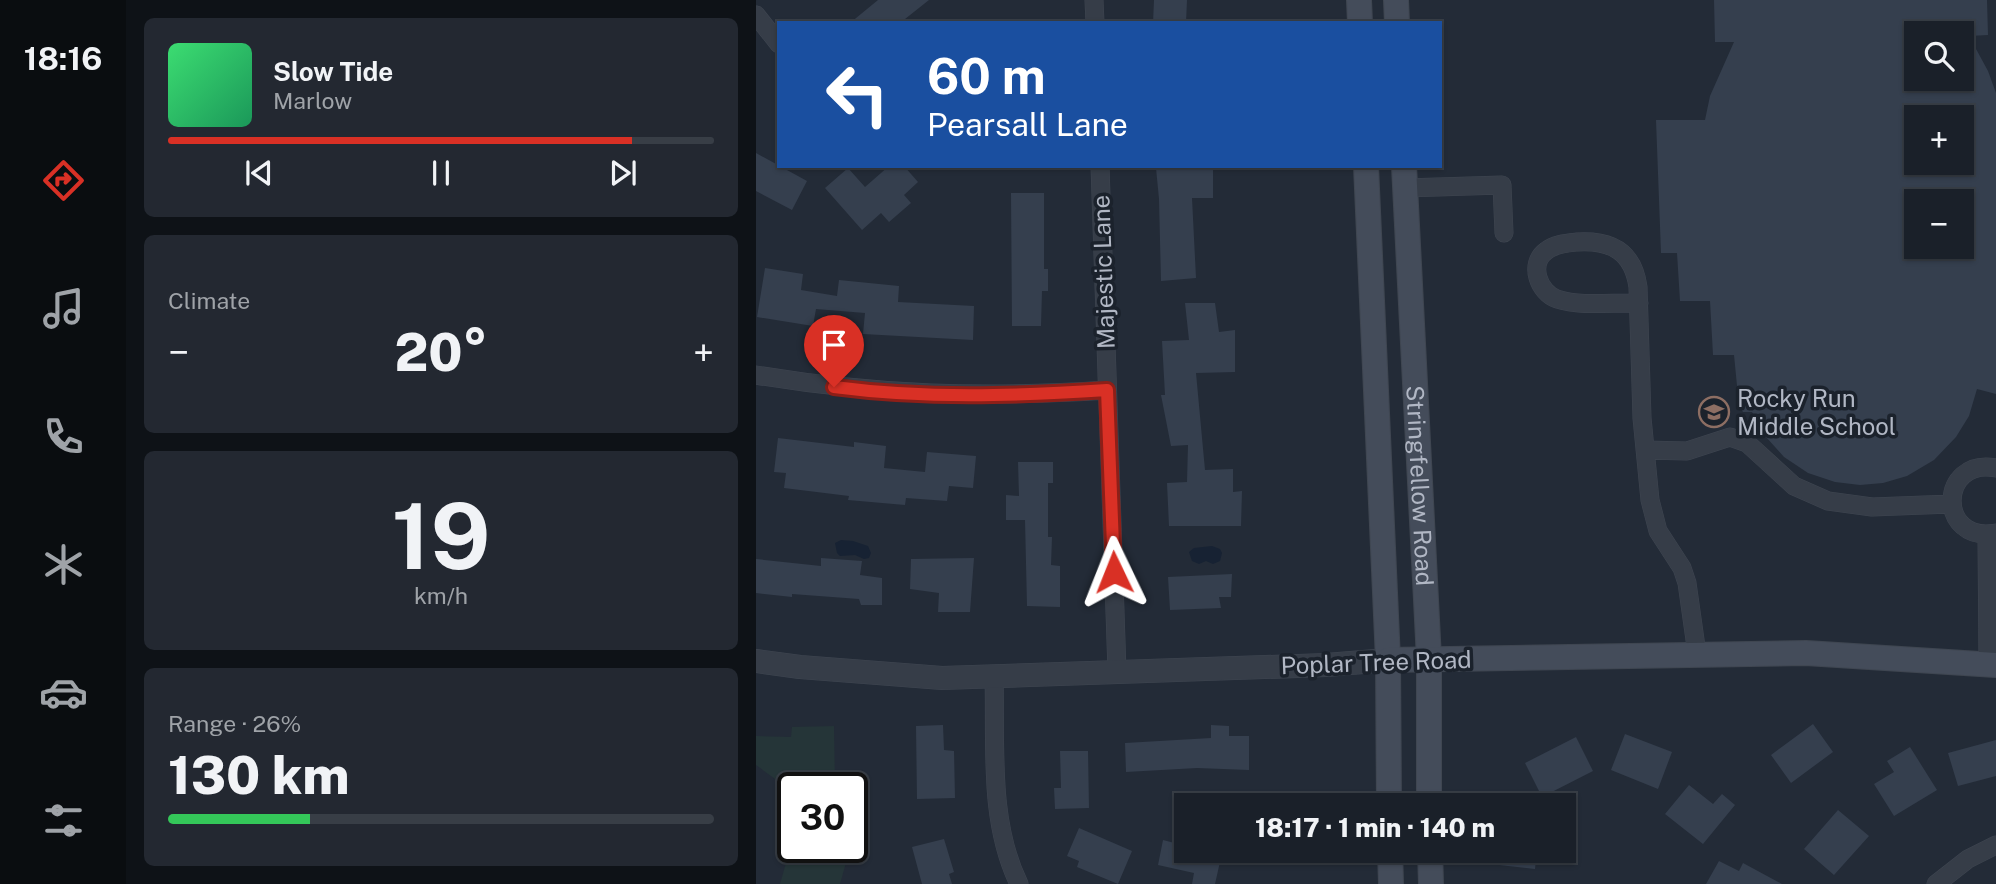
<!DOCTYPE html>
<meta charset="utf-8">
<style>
:root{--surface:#1a2029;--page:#232831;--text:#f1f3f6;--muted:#9fa3a8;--line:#383e46;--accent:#d93025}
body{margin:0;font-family:"Public Sans",sans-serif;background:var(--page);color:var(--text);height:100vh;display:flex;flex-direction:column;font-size:26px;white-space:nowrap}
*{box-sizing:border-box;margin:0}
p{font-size:23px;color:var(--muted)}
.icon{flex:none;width:38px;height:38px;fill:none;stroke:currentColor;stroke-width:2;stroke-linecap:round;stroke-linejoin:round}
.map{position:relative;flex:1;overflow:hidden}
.side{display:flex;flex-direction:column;gap:18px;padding:18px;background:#0e1217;width:630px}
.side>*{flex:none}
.guide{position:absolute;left:21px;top:21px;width:665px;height:147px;border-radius:0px;box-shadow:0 2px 5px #0004,0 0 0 2px var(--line);background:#1a4fa0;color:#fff;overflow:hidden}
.buttons{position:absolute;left:1148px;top:21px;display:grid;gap:14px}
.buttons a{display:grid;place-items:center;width:70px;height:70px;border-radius:0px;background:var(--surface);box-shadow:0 2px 5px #0004,0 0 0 2px var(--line);font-size:35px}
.speed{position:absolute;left:21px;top:772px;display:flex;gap:14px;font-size:35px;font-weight:700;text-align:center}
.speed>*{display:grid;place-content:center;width:91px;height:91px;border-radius:50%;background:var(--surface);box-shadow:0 2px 5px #0004,0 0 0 2px var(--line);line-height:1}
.speed .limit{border:4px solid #111;border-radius:10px;background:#fff;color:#111}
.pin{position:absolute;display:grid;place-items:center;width:60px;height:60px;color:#fff;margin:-72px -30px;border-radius:50% 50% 50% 0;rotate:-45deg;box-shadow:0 0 7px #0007}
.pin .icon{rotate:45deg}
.me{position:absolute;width:77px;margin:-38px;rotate:358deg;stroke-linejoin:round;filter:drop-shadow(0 0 5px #0008)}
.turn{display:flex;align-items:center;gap:24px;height:147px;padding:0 35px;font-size:32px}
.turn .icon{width:91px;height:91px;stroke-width:2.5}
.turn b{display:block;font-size:49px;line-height:60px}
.big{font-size:52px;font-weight:800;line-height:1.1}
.side .card{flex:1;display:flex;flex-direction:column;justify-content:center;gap:10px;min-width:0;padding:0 24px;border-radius:10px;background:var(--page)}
.side .dial{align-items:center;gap:0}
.dial b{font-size:91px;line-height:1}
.song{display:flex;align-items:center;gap:21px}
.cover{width:84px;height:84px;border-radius:10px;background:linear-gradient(135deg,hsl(140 70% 55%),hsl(150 70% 35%))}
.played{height:7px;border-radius:4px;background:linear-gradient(90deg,var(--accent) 85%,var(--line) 85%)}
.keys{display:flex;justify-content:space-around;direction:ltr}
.heat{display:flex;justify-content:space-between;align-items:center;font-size:38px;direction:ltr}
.charge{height:10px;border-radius:5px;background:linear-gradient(90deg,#34c759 26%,var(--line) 0)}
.trip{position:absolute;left:418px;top:793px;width:402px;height:70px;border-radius:0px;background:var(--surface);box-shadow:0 2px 5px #0004,0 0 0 2px var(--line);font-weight:800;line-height:70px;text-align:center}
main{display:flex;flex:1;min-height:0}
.tab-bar{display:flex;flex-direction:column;width:126px;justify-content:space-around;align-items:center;background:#0a0d10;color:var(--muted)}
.tab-bar .icon{width:49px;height:49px}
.tab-bar .on{color:var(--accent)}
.tab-bar b{font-size:32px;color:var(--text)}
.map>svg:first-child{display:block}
.green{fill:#253538}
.water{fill:#172233}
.building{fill:#353f4e;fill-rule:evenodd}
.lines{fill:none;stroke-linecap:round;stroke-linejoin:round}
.minor-casing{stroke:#3f4651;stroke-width:19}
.tertiary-casing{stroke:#3f4651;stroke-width:24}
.secondary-casing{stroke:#3f4651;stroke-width:26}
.minor{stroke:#363d48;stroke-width:18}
.tertiary{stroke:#363d48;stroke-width:23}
.secondary{stroke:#444c5a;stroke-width:24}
.route-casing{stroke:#8d1f18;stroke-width:18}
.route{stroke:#d93025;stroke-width:12}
.labels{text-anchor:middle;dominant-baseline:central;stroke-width:7;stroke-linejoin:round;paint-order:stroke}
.street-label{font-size:24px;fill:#b1b7c4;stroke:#1b222c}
.poi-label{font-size:24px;fill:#b1b7c4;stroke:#1b222c;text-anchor:start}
</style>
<main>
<nav class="tab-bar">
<b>18:16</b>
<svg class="icon on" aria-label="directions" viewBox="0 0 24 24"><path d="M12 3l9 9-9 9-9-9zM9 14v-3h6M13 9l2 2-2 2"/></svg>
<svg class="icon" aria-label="music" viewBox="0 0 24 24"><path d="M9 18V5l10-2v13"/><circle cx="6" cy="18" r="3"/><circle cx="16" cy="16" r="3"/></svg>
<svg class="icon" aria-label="phone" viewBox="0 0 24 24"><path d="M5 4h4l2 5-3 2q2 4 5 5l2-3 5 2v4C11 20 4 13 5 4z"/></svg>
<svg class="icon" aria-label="climate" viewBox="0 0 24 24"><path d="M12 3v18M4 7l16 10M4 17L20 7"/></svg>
<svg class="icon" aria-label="car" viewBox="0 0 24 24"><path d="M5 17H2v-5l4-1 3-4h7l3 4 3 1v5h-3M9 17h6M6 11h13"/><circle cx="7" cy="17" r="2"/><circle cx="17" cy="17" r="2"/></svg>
<svg class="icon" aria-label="filters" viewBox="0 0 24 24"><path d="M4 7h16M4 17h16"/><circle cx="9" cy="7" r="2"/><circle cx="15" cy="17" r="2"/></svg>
</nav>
<section class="side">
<div class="card">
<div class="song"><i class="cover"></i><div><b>Slow Tide</b><p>Marlow</p></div></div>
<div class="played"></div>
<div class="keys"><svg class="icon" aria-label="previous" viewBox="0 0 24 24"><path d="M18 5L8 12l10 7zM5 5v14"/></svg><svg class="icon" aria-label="pause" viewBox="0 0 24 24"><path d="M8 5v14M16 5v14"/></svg><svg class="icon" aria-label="next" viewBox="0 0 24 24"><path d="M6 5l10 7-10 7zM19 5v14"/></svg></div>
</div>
<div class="card"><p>Climate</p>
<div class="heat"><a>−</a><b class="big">20°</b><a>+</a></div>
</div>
<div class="card dial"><b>19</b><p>km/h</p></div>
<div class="card"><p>Range · 26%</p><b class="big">130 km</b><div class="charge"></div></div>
</section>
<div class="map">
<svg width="1240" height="884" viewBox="0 0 1240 884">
<rect width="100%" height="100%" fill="#232b37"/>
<path class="green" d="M 78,726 L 79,786 L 30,787 L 0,765 L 0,736 L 35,737 L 36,727 Z
M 37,838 L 37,847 L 74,847 L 93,852 L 84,884 L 24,884 Z"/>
<path class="water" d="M 85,540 L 97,541 L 112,546 L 115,553 L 113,558 L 108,559 L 99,555 L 84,556 L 81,553 L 79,543 Z
M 456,546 L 464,549 L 466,553 L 464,561 L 457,564 L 450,561 L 443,564 L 436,561 L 433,552 L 438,548 Z"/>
<path class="building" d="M 122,0 L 173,0 L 144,23 L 94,23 Z
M 398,0 L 431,0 L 430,23 L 397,23 Z
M 958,0 L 1231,0 L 1232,35 L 1213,36 L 1232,71 L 1240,93 L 1240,394 L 1221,389 L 1213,416 L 1200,437 L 1178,460 L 1151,476 L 1127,483 L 1104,485 L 1079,482 L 1052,473 L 1028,457 L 1010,437 L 996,412 L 987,412 L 983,406 L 978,355 L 957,355 L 954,301 L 924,301 L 921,253 L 905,253 L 900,120 L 949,120 L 954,96 L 978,42 L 959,42 ZM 1160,33 L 1206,33 L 1206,79 L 1160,79 ZM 1160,117 L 1206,117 L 1206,163 L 1160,163 ZM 1160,201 L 1206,201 L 1206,247 L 1160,247 Z
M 0,153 L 51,181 L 36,210 L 0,191 Z
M 133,166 L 148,166 L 162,182 L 148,195 L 155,203 L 133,222 L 125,213 L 106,230 L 69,188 L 92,168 L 109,187 Z
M 425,166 L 457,166 L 457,198 L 436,198 L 440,278 L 405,281 L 403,199 L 400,168 L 425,168 Z
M 255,193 L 288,193 L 288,269 L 292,269 L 292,291 L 286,291 L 285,326 L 256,326 Z
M 9,268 L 47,274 L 45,290 L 81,296 L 83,280 L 143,286 L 142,302 L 218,306 L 217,340 L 107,334 L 109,313 L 60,309 L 57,326 L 1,317 Z
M 429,303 L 459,303 L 463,332 L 479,330 L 479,372 L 440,373 L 449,470 L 477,469 L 477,492 L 486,491 L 485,526 L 413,526 L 411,483 L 431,482 L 432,445 L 415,446 L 405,395 L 409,395 L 406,341 L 433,340 Z
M 22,438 L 98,447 L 98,442 L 130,446 L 128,468 L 169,472 L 171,452 L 220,456 L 217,488 L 193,486 L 191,501 L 150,498 L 149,505 L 92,500 L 93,496 L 28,488 L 30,473 L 18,472 Z
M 262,462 L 297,462 L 297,483 L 292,483 L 292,537 L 296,537 L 295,565 L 304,566 L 304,607 L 271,606 L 269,520 L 250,520 L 250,495 L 263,496 Z
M 65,558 L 106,561 L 104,575 L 126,578 L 126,605 L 105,605 L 103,599 L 36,594 L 36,597 L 0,593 L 0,559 L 65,566 Z
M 218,558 L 214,612 L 182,612 L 183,593 L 154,589 L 155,559 Z
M 476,574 L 475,597 L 463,597 L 465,608 L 414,610 L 412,577 Z
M 1057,724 L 1077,752 L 1035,783 L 1015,755 Z
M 187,725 L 188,750 L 198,751 L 199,798 L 161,799 L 160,726 Z
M 455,725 L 473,726 L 473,736 L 493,736 L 493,770 L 441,768 L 370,772 L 369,743 L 455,738 Z
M 869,734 L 916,752 L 902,789 L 855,770 Z
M 820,737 L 837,771 L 786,797 L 769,763 Z
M 1240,740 L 1240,776 L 1202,786 L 1192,753 Z
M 1154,747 L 1181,790 L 1138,816 L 1118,784 L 1138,772 L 1131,761 Z
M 304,751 L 332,751 L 333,808 L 299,809 L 298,788 L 305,788 Z
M 933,785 L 957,804 L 966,794 L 979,805 L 947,844 L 909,814 Z
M 1082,810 L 1113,836 L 1078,875 L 1048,849 Z
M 323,828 L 376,851 L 362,884 L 321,867 L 323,861 L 311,856 Z
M 188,839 L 198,872 L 193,874 L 196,884 L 166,884 L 156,847 Z
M 407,840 L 430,846 L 430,850 L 466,853 L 459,884 L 436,884 L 438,873 L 402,865 Z
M 717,850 L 781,850 L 779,869 L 716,862 Z
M 963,861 L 983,871 L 987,863 L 1026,884 L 950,884 Z"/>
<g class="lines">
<g class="minor-casing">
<path id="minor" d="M 338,0 L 339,23
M 0,15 L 23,44
M 344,166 L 361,671
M 649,188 L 746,185 L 748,233
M 883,303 C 857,302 826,307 801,299 C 783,293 772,264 790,251 C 798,244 811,243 821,242 C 855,240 877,251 882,287 L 886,418 L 894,500 L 902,531 L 926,568 L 931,583 L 941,654
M 0,375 C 119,395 230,398 351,390
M 889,450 L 931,451 L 974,437 L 991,443 L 1038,486 L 1072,501 L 1116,507 L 1195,504
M 1240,468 C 1182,457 1181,544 1240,533
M 1231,535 L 1232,664
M 238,675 C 240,744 232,821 263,884
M 1180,884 L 1212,859 L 1240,845"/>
</g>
<g class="tertiary-casing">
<path id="tertiary" d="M 0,661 L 44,667 L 186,678 L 570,665 L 632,660"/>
</g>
<g class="secondary-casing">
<g id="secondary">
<path d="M 603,0 L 604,23"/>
<path d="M 640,0 L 641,23"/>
<path d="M 610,166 L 632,660 L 633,805"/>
<path id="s1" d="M 648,166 L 673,659 L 673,805"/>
<path d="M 632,660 L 1050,653 L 1240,665"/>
<path d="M 634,850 L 635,884"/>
<path d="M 674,850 L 675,884"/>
</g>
</g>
<use href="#minor" class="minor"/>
<use href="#tertiary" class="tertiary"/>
<use href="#secondary" class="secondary"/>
</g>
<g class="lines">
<g class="route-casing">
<path id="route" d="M 78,387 C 169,399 260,396 351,390 L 358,572"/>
</g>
<use href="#route" class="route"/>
</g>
<defs>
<g id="school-ring" transform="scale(1.575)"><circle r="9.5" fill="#1b222c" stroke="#8d6e63" stroke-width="1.5"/><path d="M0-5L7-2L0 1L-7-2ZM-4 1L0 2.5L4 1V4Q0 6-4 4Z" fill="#8d6e63"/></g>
</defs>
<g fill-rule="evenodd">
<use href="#school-ring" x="958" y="412"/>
</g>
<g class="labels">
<g class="street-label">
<text transform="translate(347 272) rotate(-92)">Majestic Lane</text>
<text stroke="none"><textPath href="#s1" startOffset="320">Stringfellow Road</textPath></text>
<text transform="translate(620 662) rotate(-2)">Poplar Tree Road</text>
</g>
<g class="poi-label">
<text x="981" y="398">Rocky Run<tspan x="981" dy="28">Middle School</tspan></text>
</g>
</g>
</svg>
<div class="buttons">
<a><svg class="icon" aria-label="search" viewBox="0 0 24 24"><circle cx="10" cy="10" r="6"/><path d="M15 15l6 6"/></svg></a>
<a>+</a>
<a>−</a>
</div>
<div class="speed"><div class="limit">30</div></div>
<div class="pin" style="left:78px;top:387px;background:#d93025"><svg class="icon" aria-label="arrive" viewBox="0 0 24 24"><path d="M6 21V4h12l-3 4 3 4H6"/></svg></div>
<svg class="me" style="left:358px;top:572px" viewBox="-20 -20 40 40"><path d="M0-17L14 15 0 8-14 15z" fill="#d93025" stroke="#fff" stroke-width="4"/></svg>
<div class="trip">18:17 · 1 min · 140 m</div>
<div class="guide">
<div class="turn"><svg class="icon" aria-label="left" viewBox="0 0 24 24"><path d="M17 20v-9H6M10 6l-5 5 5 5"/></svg><div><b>60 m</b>Pearsall Lane</div></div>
</div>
</div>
</main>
